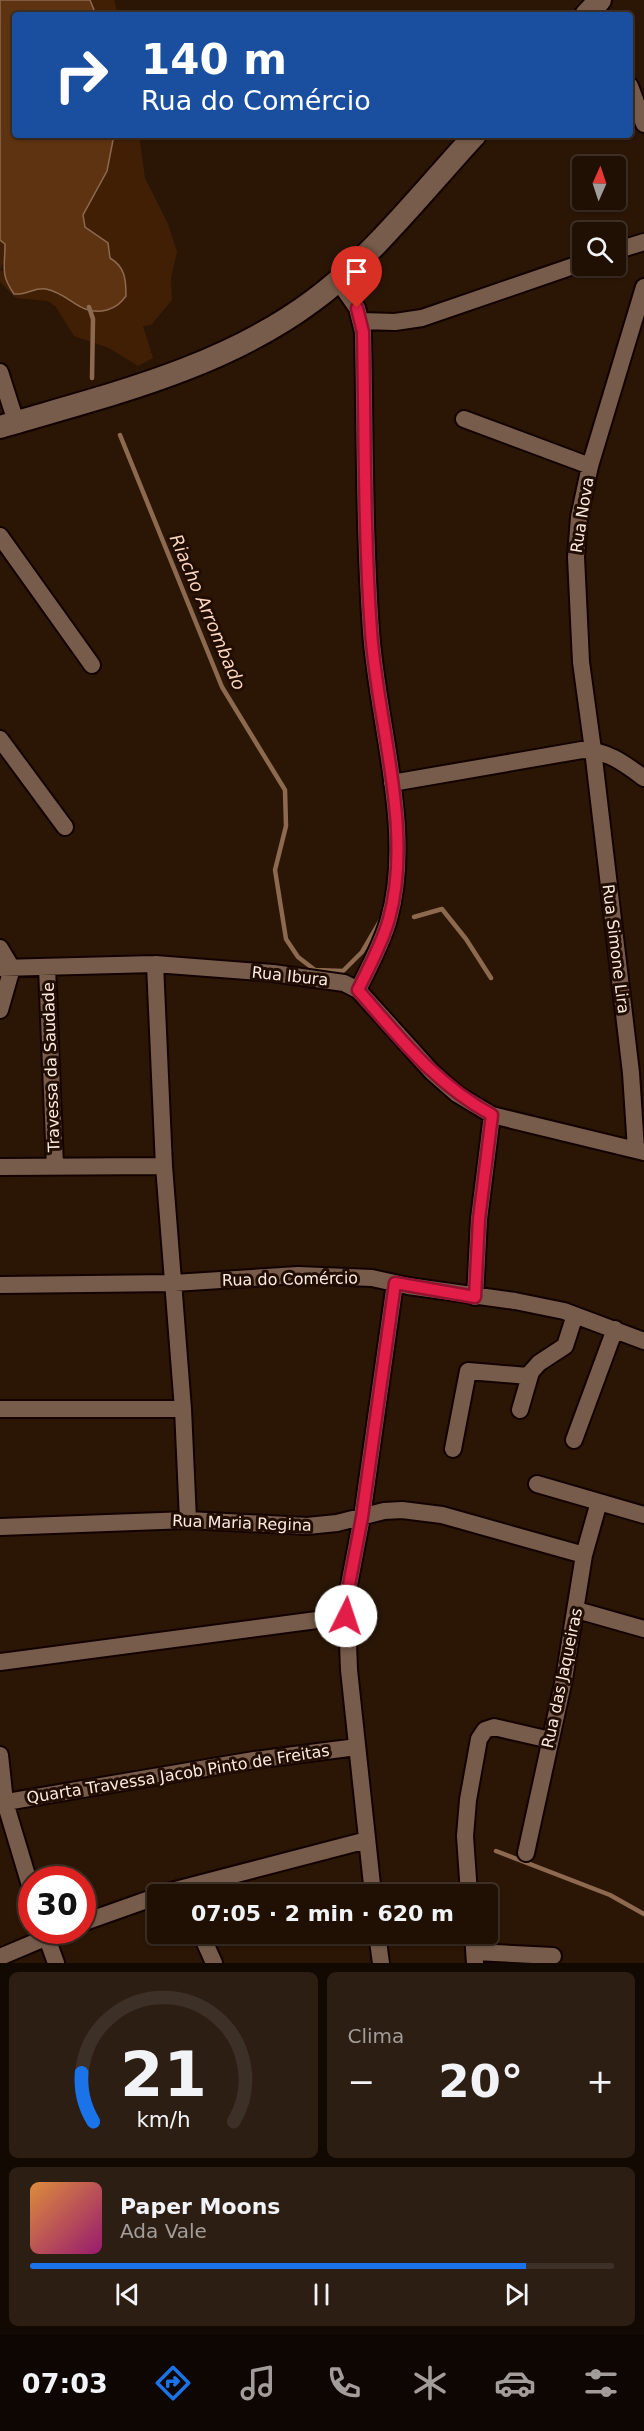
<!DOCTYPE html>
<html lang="pt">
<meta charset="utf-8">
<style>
:root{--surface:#201004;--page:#2d1e13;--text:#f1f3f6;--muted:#a29d9a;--line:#3d3026;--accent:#1a73e8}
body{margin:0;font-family:"DejaVu Sans",sans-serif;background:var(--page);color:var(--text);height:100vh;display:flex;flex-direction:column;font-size:22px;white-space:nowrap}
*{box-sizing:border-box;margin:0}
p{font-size:20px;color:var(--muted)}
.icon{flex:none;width:33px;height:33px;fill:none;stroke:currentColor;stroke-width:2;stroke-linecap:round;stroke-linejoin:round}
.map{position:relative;height:1963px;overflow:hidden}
.panel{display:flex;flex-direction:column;gap:9px;padding:9px;background:#120902;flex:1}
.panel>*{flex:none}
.hud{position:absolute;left:12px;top:12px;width:621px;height:126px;border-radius:6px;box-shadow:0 2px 4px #0004,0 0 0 2px var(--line);background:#1a4fa0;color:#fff;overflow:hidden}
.needle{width:39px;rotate:3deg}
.tools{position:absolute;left:572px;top:156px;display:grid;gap:12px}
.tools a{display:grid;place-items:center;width:54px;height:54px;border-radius:6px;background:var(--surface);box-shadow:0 2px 4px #0004,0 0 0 2px var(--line);font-size:30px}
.speed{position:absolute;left:18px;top:1866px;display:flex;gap:12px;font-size:30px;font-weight:700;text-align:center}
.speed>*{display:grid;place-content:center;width:78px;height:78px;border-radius:50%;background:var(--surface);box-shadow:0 2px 4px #0004,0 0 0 2px var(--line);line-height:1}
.speed .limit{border:9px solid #d22;background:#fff;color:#111}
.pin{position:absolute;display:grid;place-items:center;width:51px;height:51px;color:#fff;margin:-62px -26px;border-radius:50% 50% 50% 0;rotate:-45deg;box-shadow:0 0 6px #0007}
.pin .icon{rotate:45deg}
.me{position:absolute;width:66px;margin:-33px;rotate:4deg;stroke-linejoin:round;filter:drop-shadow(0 0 4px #0008)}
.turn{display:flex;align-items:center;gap:21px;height:126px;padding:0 30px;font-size:27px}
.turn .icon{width:78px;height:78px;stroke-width:2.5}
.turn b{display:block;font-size:42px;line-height:51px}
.big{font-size:45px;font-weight:700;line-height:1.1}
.panel .widget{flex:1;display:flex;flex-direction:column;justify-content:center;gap:9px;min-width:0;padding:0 21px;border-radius:9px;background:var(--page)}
.panel .dial{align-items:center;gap:0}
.dial svg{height:156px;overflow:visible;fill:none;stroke:var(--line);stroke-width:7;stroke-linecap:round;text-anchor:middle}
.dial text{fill:var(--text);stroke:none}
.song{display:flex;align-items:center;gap:18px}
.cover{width:72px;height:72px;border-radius:9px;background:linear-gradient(135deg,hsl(30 70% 55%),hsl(320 70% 35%))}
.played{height:6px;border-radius:3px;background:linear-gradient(90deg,var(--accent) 85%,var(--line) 85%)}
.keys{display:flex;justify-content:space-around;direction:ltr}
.heat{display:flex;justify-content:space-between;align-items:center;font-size:33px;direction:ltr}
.panel .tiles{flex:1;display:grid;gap:9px;grid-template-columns:1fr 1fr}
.widget:last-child{grid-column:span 2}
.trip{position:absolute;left:147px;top:1884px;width:351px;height:60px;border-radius:6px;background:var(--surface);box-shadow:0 2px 4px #0004,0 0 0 2px var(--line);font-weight:700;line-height:60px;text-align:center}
.tabs{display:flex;height:96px;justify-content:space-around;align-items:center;background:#0d0602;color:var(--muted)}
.tabs .icon{width:42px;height:42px}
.tabs .current{color:var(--accent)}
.tabs b{font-size:27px;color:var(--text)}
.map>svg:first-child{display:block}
.green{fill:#411f05}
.water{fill:#5e3311;stroke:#8d6a4f;stroke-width:1.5}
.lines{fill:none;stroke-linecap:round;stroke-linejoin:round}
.stream{stroke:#8d6a4f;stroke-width:4.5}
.minor-casing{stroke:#130200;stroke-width:20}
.secondary-casing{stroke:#130200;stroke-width:26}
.minor{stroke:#775c4b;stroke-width:16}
.secondary{stroke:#775c4b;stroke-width:22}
.route-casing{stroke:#92132f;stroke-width:15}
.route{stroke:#e11d48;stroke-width:10}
.labels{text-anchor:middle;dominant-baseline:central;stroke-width:6;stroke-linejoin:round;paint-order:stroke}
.street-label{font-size:16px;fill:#fbebe1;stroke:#210d01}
.water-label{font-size:18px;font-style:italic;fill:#fad6bf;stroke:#210d01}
</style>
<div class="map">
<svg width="644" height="1963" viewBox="0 0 644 1963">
<rect width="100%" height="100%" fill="#2b1606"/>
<path class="green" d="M 90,0 L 114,0 L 118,15 L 96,15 Z
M 114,135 L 139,135 L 145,178 L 168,224 L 177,252 L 171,278 L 172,300 L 151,325 L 143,326 L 153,358 L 138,366 L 109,348 L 74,336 L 56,307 L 48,301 L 16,298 L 0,282 L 0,240 L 5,244 L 5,259 L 0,270 L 36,288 L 47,289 L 60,294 L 73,301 L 82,309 L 110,258 L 108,243 L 85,227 L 83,215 L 107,171 Z"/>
<path class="water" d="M 0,0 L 90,0 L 96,15 L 15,15 L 15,135 L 114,135 L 107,171 L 83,215 L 85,227 L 108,243 L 110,258 C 125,267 126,279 126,296 C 120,304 116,307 107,310 C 80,317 71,294 46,289 C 34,287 28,295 14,294 C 0,273 5,269 5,244 L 0,240 Z"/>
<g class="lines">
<path class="stream" d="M 89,307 L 93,319 L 92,378
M 120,435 L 222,687 L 285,790 L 286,826 L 275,870 L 286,939 L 298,957 L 315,970 L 343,971 L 362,952 L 382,918
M 414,917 L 442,909 L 466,939 L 491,978
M 496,1851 L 610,1895 L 644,1914"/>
<g class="minor-casing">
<path id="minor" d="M 630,86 L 644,124
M 615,251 L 644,242
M 338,281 L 357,308 L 363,332 C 365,432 364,532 371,631 C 377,722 414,830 389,919 C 382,944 369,967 358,990
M 361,321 L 395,322 L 422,318 L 582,263
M 0,372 L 16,422
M 464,419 L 590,466
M 0,536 L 92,665
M 0,739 L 65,827
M 392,783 L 582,750 C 607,750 625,764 644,778
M 0,948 L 12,968 L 0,1010
M 155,964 L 164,1166 L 183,1409 L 188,1520
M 47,967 L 55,1167
M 0,968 L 155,964 L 273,973 L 344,983 L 358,990 L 432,1072 L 457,1094 L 492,1115 L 644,1152
M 636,1149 L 631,1073 L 593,750 L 581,662 L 576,557 L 579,517 L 590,466 L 644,287
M 0,1167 L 164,1166
M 0,1285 L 174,1283 L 298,1275 L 372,1278 L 408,1286 L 515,1301 L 564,1311 L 644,1341
M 475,1297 L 479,1219 L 492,1115
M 0,1409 L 183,1409
M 520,1410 L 531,1372 L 539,1363 L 565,1346 L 575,1315
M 574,1440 L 615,1329
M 453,1449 L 468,1371 L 528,1376
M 537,1484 L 644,1515
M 0,1527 L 188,1520 L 307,1526 L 337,1523 L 384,1511 L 402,1510 L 442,1515 L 584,1555
M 577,1610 L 644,1629
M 0,1662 L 347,1616
M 0,1755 L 5,1802 L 32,1892
M 0,1803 L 254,1760 L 357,1747
M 526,1853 L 564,1679 L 584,1555 L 599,1502
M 160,1894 L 367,1840
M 373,1894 L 349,1670 L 347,1616 L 349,1585 L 362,1517 L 395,1283
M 469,1894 L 465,1836 L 468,1800 L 479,1739 L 485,1730 L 494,1727 L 550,1740
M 82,1923 L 158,1896
M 44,1930 L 56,1963
M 201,1934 L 214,1963
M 377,1934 L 381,1963
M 473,1934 L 475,1963
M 475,1952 L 553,1956
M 0,1957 L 64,1930"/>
</g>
<g class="secondary-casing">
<path id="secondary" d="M 586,15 L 600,0
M 0,427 C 108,395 222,369 314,300 C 371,258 426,188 475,135"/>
</g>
<use href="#minor" class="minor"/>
<use href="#secondary" class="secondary"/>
</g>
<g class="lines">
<g class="route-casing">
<path id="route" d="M 346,1616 L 349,1585 L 362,1517 L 395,1283 L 475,1297 L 479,1219 L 492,1115 C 435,1084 400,1038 358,990 C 369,967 382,944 389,919 C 414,830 377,722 371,631 C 364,532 365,432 363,332 L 357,308"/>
</g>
<use href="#route" class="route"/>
</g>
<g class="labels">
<g class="street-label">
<text transform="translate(582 515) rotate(-81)">Rua Nova</text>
<text transform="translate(616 949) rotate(83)">Rua Simone Lira</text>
<text transform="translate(290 976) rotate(6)">Rua Ibura</text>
<text transform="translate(51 1067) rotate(-92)">Travessa da Saudade</text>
<text transform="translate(290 1279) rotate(-1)">Rua do Comércio</text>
<text transform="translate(242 1523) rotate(2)">Rua Maria Regina</text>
<text transform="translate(562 1678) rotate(-78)">Rua das Jaqueiras</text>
<text transform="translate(178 1774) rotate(-9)">Quarta Travessa Jacob Pinto de Freitas</text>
</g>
<g class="water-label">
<text transform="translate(208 612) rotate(67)">Riacho Arrombado</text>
</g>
</g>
</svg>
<div class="tools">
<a><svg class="needle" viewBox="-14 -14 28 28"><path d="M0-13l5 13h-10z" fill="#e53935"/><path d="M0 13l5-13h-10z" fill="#a29d9a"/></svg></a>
<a><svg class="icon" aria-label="search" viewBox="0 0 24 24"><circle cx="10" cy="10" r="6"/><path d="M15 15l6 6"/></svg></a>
</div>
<div class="speed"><div class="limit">30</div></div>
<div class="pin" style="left:357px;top:308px;background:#d93025"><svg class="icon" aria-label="arrive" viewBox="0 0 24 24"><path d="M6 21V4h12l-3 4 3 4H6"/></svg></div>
<svg class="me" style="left:346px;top:1616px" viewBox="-20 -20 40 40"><circle r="19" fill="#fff"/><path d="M0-13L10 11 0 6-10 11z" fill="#e11d48"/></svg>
<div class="trip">07:05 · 2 min · 620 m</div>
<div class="hud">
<div class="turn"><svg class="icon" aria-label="right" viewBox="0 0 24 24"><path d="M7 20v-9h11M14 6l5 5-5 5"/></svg><div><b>140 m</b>Rua do Comércio</div></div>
</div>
</div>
<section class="panel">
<div class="tiles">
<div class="widget dial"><svg viewBox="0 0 100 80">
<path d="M14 69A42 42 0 1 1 86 69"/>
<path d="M14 69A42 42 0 0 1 8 44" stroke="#1a73e8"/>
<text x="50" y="56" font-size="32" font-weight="700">21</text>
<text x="50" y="72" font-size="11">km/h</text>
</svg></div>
<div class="widget"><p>Clima</p>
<div class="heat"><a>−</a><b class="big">20°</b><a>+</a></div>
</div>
<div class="widget">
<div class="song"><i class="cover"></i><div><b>Paper Moons</b><p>Ada Vale</p></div></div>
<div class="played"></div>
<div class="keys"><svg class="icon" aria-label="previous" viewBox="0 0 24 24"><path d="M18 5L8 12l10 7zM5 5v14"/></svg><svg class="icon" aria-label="pause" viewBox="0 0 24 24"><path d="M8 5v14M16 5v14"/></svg><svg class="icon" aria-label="next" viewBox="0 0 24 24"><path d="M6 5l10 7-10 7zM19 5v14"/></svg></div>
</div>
</div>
</section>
<nav class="tabs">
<b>07:03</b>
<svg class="icon current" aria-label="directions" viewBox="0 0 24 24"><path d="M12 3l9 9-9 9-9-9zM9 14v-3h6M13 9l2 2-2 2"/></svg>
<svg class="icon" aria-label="music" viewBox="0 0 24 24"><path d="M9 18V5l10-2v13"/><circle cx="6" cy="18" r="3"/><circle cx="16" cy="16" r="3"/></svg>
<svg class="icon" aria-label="phone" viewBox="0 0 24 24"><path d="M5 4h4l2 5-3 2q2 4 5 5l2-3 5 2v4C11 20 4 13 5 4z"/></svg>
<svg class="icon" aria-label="climate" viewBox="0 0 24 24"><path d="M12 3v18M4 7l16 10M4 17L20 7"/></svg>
<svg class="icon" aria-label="car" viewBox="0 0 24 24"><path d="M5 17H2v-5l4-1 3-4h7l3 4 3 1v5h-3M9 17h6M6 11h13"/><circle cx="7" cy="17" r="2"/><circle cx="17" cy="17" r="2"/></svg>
<svg class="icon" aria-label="filters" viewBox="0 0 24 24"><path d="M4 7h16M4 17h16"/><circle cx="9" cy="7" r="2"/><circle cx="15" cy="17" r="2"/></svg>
</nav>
